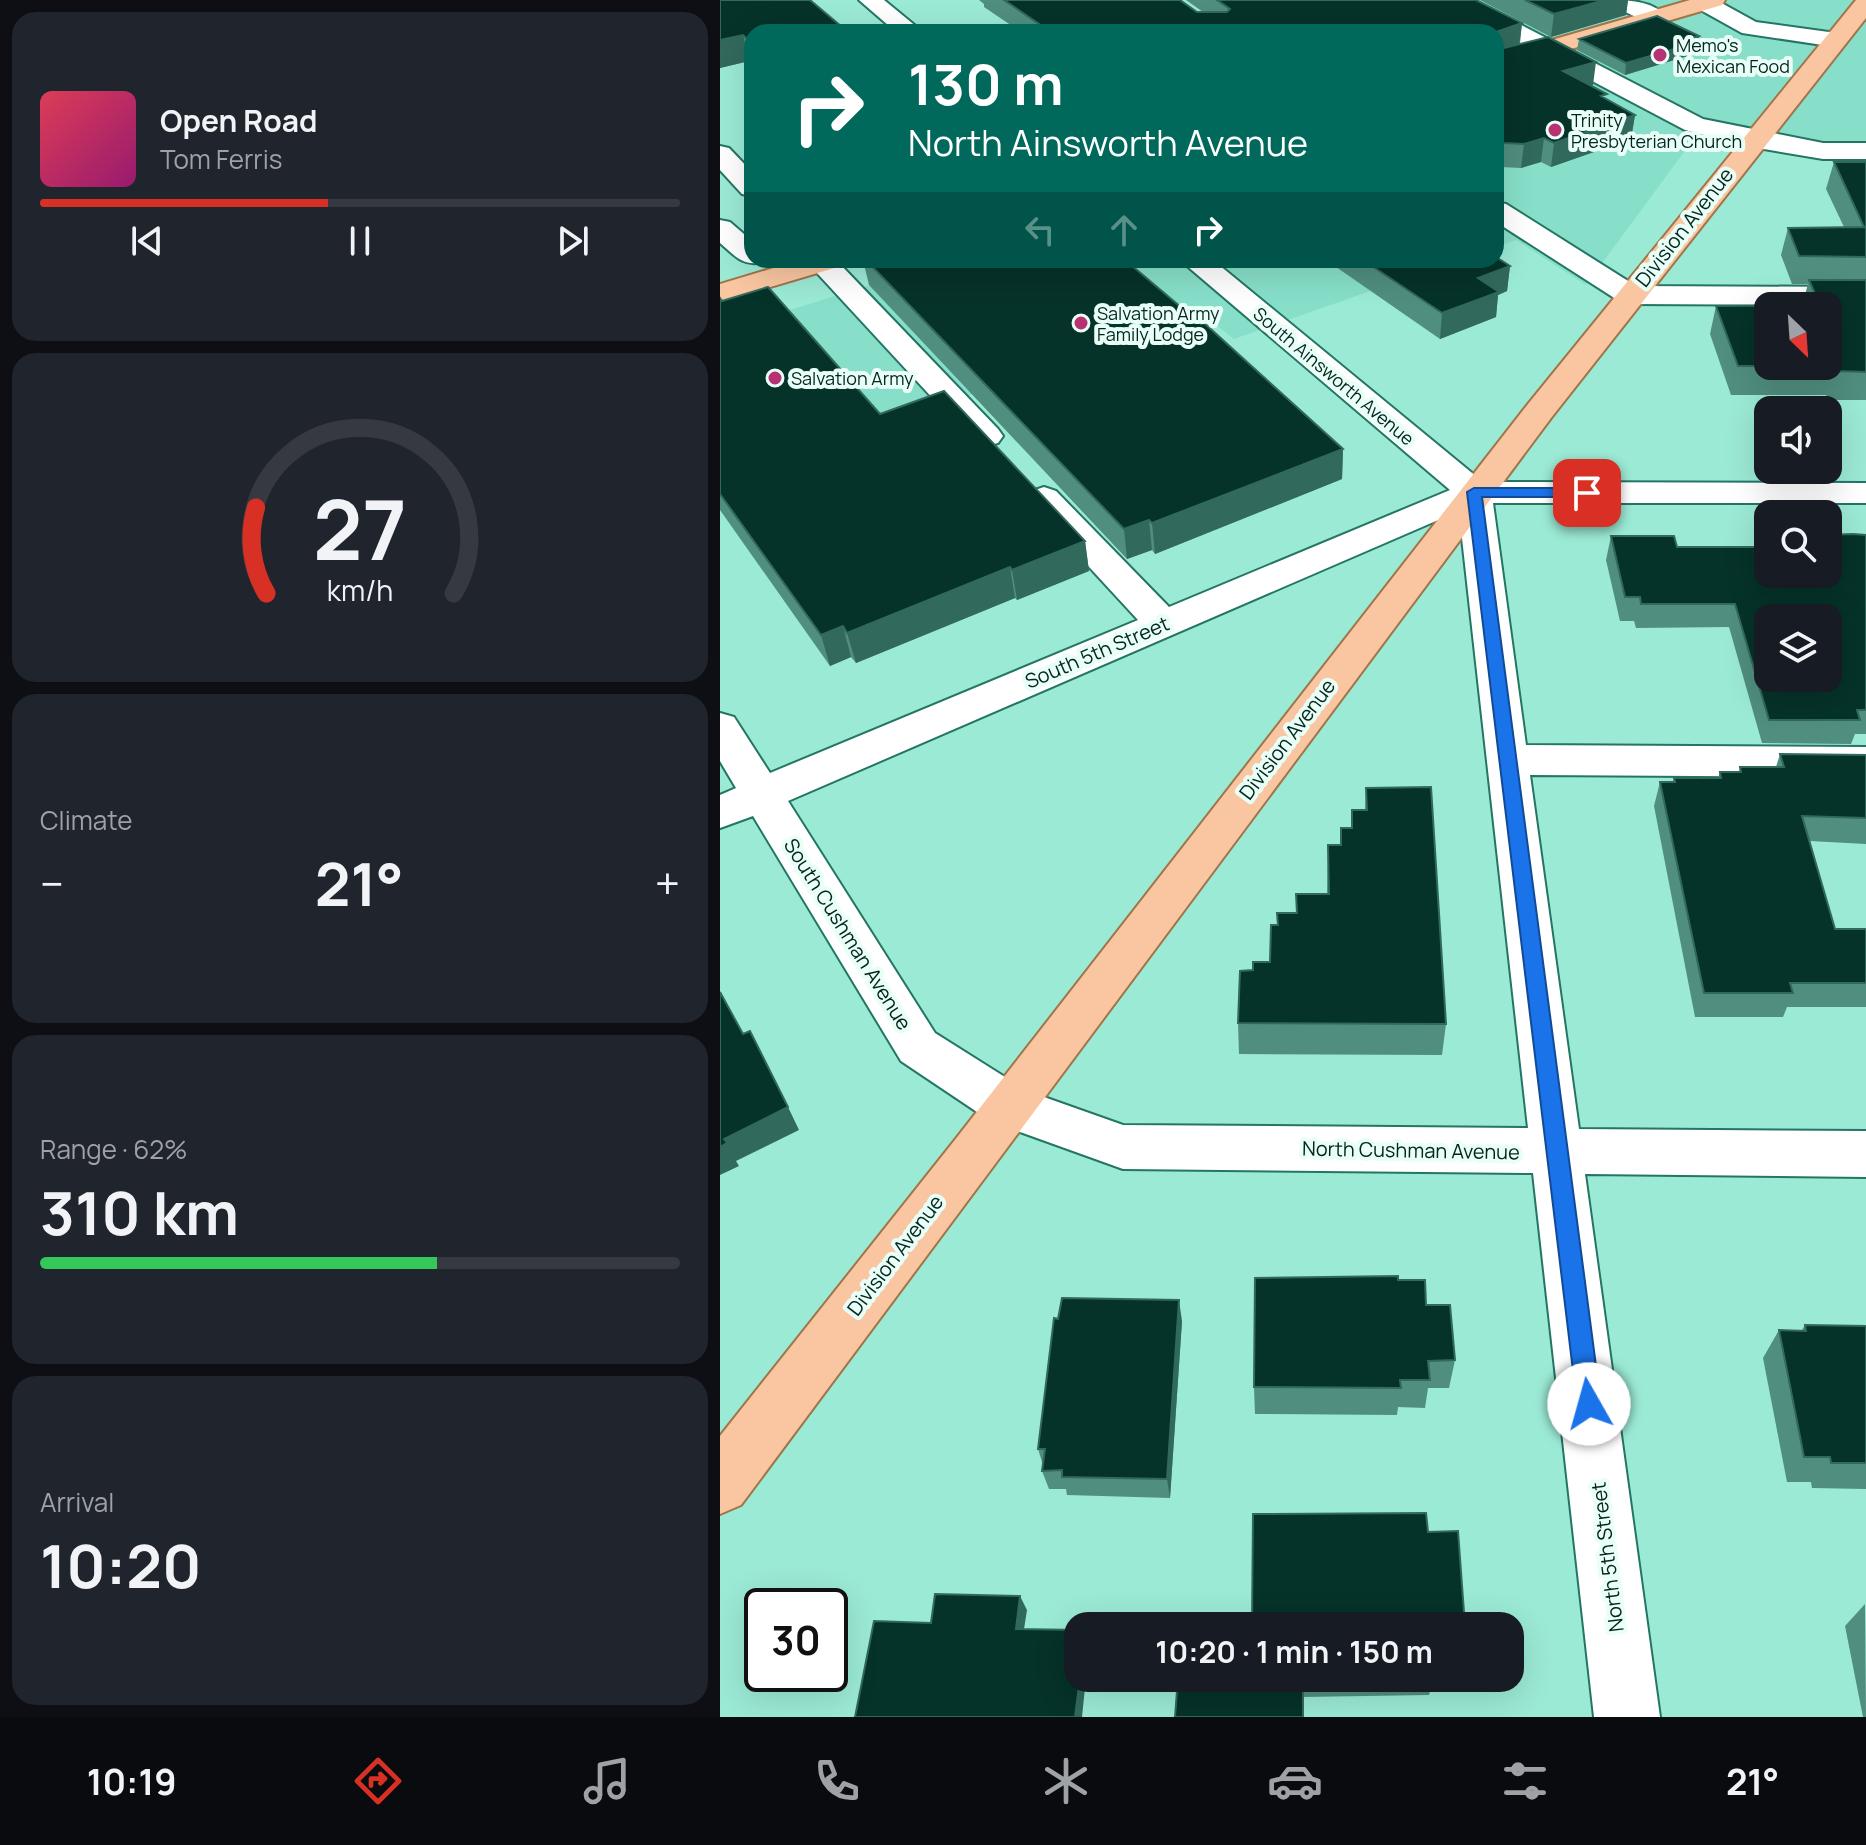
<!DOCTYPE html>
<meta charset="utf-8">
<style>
:root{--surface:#171b24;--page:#20242c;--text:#f1f3f6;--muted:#9ea1a6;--line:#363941;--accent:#d93025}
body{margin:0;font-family:Manrope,sans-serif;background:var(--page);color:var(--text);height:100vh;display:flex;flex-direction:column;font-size:30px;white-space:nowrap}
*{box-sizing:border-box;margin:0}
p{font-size:26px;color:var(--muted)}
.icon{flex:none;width:44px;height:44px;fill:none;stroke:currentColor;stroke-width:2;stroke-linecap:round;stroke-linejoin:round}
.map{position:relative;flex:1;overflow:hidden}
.side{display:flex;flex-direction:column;gap:12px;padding:12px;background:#0d0f14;width:720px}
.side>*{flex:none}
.guide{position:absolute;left:24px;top:24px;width:760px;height:244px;border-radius:24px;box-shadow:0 8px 32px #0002;background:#00695c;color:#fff;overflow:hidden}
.needle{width:52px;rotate:155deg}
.tools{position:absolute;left:1034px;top:292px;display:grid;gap:16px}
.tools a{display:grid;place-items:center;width:88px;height:88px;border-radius:16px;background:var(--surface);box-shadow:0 8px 32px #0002;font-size:40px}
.speed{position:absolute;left:24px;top:1588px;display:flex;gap:16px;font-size:40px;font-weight:700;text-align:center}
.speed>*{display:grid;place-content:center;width:104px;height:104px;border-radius:50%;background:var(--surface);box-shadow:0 8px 32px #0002;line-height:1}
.speed .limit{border:4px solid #111;border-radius:12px;background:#fff;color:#111}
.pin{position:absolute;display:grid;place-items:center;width:68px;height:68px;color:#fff;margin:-34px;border-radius:16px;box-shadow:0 4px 12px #0006}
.me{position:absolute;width:88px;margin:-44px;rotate:353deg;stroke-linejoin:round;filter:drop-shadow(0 0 6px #0008)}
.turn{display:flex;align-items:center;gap:28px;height:168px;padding:0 32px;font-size:36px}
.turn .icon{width:104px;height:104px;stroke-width:2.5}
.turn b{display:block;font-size:56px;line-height:68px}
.lanes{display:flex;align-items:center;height:76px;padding:0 32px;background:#0003;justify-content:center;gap:40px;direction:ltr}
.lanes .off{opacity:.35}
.big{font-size:60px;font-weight:700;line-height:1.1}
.side .card{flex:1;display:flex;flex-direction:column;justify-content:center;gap:12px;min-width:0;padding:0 28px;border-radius:24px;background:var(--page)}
.side .dial{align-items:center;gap:0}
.dial svg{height:208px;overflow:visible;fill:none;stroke:var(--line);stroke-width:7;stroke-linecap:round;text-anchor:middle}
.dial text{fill:var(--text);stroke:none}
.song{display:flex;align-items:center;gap:24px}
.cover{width:96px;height:96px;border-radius:12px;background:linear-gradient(135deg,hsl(350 70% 55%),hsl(320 70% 35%))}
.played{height:8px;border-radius:4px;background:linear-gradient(90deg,var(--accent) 45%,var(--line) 45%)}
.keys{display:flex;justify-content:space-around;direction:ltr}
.heat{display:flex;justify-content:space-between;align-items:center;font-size:44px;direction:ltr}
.charge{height:12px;border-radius:6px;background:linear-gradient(90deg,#34c759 62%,var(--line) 0)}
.trip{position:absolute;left:344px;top:1612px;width:460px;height:80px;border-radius:24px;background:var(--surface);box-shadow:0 8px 32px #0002;font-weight:700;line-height:80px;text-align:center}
.tab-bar{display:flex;height:128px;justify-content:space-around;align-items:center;background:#090b0e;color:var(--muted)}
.tab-bar .icon{width:56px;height:56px}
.tab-bar .on{color:var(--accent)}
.tab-bar b{font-size:36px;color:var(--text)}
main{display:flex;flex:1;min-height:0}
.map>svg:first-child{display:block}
.built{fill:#87dfc9}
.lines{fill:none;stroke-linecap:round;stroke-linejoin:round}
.minor-casing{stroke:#237564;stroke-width:4}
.major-casing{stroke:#a0754a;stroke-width:4}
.minor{fill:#fff;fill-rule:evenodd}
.major{fill:#f9c6a1;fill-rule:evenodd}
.wall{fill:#508e7f}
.shaded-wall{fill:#32695d}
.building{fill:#053229;stroke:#32695d;stroke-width:2;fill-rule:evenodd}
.route{fill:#1a73e8;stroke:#114b97;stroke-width:2}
.poi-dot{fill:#b83172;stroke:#e8fef7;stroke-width:3}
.labels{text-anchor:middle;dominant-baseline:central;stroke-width:8;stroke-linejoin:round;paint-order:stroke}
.far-poi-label{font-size:18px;fill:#03251e;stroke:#e8fef7;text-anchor:start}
.far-street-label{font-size:18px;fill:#03251e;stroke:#e8fef7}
.street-label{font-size:20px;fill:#03251e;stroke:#e8fef7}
</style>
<main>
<section class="side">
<div class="card">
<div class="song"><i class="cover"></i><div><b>Open Road</b><p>Tom Ferris</p></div></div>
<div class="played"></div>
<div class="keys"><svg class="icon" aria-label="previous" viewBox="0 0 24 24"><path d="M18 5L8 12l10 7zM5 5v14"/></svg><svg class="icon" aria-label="pause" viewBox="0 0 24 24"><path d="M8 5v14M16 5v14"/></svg><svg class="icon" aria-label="next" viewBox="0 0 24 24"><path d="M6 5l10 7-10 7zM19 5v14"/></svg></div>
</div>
<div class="card dial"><svg viewBox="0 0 100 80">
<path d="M14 69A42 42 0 1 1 86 69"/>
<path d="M14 69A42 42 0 0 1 10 36" stroke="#d93025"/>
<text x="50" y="56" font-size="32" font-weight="700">27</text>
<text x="50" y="72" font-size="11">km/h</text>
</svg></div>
<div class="card"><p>Climate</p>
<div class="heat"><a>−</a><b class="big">21°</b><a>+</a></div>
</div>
<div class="card"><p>Range · 62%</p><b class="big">310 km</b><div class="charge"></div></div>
<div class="card"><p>Arrival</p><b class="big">10:20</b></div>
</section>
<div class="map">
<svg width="1146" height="1717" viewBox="0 0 1146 1717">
<rect width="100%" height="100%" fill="#9bead5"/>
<path class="built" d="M 736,0 L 1146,0 L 1146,144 L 1024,150 L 981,129 L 866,285 L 796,240 L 776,247 L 776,95 L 864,68 Z
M 234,260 L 739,260 L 514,339 L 484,315 L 0,481 L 0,331 Z"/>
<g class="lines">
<g class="minor-casing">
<path id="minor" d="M 139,0 L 164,0 L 203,32 L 176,32 Z
M 725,0 L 753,0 L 983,119 L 1103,143 L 1146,143 L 1146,159 L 1103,159 L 1032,147 L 965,130 L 728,5 Z
M 887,0 C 908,0 932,0 947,17 L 943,22 L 927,22 L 890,5 Z
M 976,0 L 996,0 L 1036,22 L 1116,33 L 1124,35 L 1128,40 L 1124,45 L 1116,47 L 1022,33 L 977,8 L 974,3 Z
M 0,146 L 9,148 L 32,172 L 32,196 L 22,194 L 0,170 Z
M 776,202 L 786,204 L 916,286 L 1146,287 L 1146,305 L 910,304 L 899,301 L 776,222 Z
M 0,220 L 10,222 L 32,241 L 32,260 L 44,260 L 42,262 C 23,267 14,255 0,243 Z
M 85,260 L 116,260 L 278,429 L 283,436 L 278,443 L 266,446 L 254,443 Z
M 460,260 L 493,260 L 763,482 L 1146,483 L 1146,503 L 773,503 L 806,745 L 1146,747 L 1146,777 L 810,775 L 859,1129 L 1146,1131 L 1146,1177 L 865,1174 L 940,1717 L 874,1717 L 813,1173 L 403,1169 L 272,1122 L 181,1061 L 33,816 L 0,828 L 0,795 L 16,788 L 0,761 L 0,713 L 14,717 L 50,773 L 418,620 L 312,505 L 306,498 L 312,491 L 324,487 L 336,491 L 449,607 L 730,490 ZM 739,511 L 808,1128 L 403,1125 L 307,1091 L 215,1033 L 68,801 Z"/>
</g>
<g class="major-casing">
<path id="major" d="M 970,0 L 1005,0 L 1002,5 L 776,71 L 776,56 Z
M 1136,0 L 1146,0 L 1146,18 L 831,418 L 21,1505 L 0,1514 L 0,1436 L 238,1136 L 808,404 Z
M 80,260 L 126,260 L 121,266 L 0,302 L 0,284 Z"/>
</g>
<use href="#minor" class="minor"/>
<use href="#major" class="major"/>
</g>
<path class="wall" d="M 0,0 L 32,32 L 32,64 L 29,61 L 0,68 Z
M 259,0 L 460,0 L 477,12 L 483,12 L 466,0 L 756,0 L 802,23 L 800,44 L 873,85 L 870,86 L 887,100 L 915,115 L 911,139 L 831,167 L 821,162 L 801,168 L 781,167 L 776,163 L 776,32 L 301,32 L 264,7 L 264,4 Z
M 760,0 L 908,0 L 906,15 L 831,37 Z
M 859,39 L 978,41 L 979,42 L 977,53 L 905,75 L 857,50 Z
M 1114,162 L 1146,162 L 1146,400 L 1108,400 L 1106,395 L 1011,395 L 990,334 L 996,306 L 1082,305 L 1088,284 L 1072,284 L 1061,255 L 1068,228 L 1124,227 L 1106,189 Z
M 143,260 L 405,260 L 623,449 L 622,479 L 435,554 L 432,550 L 407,559 L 149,285 Z
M 606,260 L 776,260 L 790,266 L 787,291 L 778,295 L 776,317 L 720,339 Z
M 0,298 L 160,414 L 365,541 L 369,571 L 297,600 L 295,598 L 136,663 L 131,657 L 110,666 L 0,510 Z
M 1146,535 L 1146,734 L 1135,734 L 1131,744 L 1042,743 L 1009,627 L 916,628 L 914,621 L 900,621 L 886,560 L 891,536 L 1048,574 Z
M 1060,754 L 1146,755 L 1146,844 L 1090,841 L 1115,929 L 1146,929 L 1146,1007 L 1067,1007 L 1063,1017 L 975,1017 L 934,806 L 940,782 L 953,782 L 954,778 L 998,778 L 1000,772 L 1019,772 L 1020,767 L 1056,767 Z
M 646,788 L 726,1024 L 722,1055 L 519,1054 L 518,1023 L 533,970 L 550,962 L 558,925 L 576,913 L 576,894 L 607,894 L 608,845 L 620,845 L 621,828 L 631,828 L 632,810 L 645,810 Z
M 678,1280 L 706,1305 L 735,1360 L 729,1388 L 708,1388 L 705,1408 L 678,1407 L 677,1415 L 535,1414 L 534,1387 Z
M 462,1321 L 450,1498 L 347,1495 L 346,1489 L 329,1489 L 322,1471 L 323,1465 L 318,1449 Z
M 1085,1325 L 1146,1326 L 1146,1489 L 1092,1488 L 1091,1482 L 1067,1482 L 1043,1358 L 1059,1330 L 1082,1330 Z
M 1145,1604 L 1146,1717 L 1143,1717 L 1125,1626 Z
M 458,1678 L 741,1678 L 714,1678 L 709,1695 L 583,1697 Z"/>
<path class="shaded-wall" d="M 885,0 L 908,0 L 906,15 L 831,37 L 834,14 Z
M 802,23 L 799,46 L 776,53 L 776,31 Z
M 23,35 L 29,61 L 0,68 L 0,40 Z
M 979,36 L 977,53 L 905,75 L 906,63 Z
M 876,62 L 873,85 L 840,95 L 843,71 Z
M 915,115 L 911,139 L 831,167 L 834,143 Z
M 824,138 L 821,162 L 801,168 L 804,144 Z
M 790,266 L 787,291 L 778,295 L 776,317 L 720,339 L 722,313 L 758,278 Z
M 623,449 L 622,479 L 435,554 L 432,523 Z
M 429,520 L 432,550 L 407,559 L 404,529 Z
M 365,541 L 369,571 L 297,600 L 292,570 Z
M 290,567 L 295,598 L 136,663 L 127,633 Z
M 123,626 L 131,657 L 110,666 L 101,635 Z
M 68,1107 L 79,1130 L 16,1161 L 19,1166 L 0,1175 L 0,1147 L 4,1139 Z
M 459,1300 L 462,1321 L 450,1498 L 447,1479 Z
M 300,1596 L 307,1610 L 302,1642 L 296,1629 Z
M 360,1678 L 366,1678 L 362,1717 L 355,1717 Z"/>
<path class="building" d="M 0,0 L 90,0 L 128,32 L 32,32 L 32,43 L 23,35 L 0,40 Z
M 284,0 L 460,0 L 477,12 L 507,12 L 510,9 L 497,0 L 756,0 L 802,23 L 776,32 L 331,32 Z
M 805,0 L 885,0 L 834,14 Z
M 937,16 L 979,36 L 972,38 L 979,42 L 906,63 L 859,39 Z
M 828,37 L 876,62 L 843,71 L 887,94 L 881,96 L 915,115 L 834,143 L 824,138 L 804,144 L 784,143 L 776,138 L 776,39 L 776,50 Z
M 1114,162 L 1146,162 L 1146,257 L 1079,256 L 1068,228 L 1144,227 Z
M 776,257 L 790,266 L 758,278 L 779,292 L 722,313 L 643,260 L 776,260 Z
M 146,260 L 405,260 L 481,324 L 484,323 L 623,449 L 432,523 L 429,520 L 404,529 Z
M 1089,280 L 1146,280 L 1146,372 L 1116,371 L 1115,366 L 1018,366 L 996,306 L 1100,305 ZM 1048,306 L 1108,306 L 1108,366 L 1048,366 Z
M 48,287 L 160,414 L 224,391 L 365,541 L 292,570 L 290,567 L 127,633 L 123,626 L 101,635 L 0,494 L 0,298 L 2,301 Z
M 1133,534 L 1146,535 L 1146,710 L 1137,710 L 1140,720 L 1049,720 L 1015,604 L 921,604 L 920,597 L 905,597 L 891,536 L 954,536 L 957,547 L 1048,547 L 1048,574 L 1108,574 L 1108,535 ZM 1048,618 L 1108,618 L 1108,678 L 1048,678 Z
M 1060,754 L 1146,755 L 1146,818 L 1082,816 L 1115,929 L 1146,929 L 1146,983 L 1070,983 L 1073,993 L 984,993 L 940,782 L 955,782 L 954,778 L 1001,778 L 1000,772 L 1021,772 L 1020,767 L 1064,767 Z
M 711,787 L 726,1024 L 518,1023 L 520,971 L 533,970 L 533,962 L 550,962 L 551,925 L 558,925 L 557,913 L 577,913 L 576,894 L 609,894 L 608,845 L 621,845 L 621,828 L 632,828 L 632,810 L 647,810 L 646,788 Z
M 0,992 L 23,1034 L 30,1031 L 68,1107 L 4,1139 L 7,1143 L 0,1147 Z
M 678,1276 L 678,1280 L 705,1280 L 706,1305 L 730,1305 L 735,1360 L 708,1361 L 710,1380 L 680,1380 L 681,1388 L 534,1387 L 535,1278 Z
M 342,1298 L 459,1300 L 447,1479 L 342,1477 L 342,1470 L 322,1471 L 325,1449 L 318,1449 L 334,1318 L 338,1319 Z
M 1085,1325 L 1146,1326 L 1146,1463 L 1111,1463 L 1110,1457 L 1084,1457 L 1059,1330 L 1086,1331 Z
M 706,1513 L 708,1532 L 738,1531 L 745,1626 L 532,1626 L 533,1514 Z
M 215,1594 L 300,1596 L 296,1629 L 358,1630 L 358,1678 L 360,1678 L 355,1717 L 135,1717 L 154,1621 L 211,1623 Z
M 458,1678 L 714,1678 L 583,1680 L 583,1717 L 455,1717 Z"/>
<path class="route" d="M 754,488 L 867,488 L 874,493 L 867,497 L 762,497 L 881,1404 L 877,1412 L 869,1415 L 860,1412 L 857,1404 L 747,492 Z"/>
<g class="poi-dot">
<circle cx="940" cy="55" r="8"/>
<circle cx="835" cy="130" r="8"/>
<circle cx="361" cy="323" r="8"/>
<circle cx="55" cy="378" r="8"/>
</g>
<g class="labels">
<g class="far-poi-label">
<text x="956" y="45">Memo's<tspan x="956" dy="21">Mexican Food</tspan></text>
<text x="851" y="120">Trinity<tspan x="851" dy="21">Presbyterian Church</tspan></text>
<text x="377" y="313">Salvation Army<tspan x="377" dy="21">Family Lodge</tspan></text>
<text x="71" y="378">Salvation Army</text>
</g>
<g class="far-street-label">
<text transform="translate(614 376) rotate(40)">South Ainsworth Avenue</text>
</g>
<g class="street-label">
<text transform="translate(964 227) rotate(-52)">Division Avenue</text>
<text transform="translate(377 652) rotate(-23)">South 5th Street</text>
<text transform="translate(567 739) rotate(-53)">Division Avenue</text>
<text transform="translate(128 934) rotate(58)">South Cushman Avenue</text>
<text transform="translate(691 1150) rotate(1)">North Cushman Avenue</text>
<text transform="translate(175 1255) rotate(-53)">Division Avenue</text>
<text transform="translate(887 1557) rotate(-97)">North 5th Street</text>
</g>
</g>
</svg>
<div class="tools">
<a><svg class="needle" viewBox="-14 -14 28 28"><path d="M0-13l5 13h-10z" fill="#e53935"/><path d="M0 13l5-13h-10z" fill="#9ea1a6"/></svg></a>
<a><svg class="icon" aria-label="sound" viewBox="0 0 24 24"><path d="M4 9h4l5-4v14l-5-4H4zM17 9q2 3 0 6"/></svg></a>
<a><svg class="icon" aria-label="search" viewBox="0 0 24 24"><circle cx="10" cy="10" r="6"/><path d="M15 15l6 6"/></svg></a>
<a><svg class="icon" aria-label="layers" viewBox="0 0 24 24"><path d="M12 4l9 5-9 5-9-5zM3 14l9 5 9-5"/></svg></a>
</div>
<div class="speed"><div class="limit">30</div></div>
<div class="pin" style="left:867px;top:493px;background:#d93025"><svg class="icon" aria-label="arrive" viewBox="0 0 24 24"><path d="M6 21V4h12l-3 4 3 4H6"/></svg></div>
<svg class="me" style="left:869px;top:1404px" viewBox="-20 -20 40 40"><circle r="19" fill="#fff"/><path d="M0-13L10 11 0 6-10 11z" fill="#1a73e8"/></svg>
<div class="trip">10:20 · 1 min · 150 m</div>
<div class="guide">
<div class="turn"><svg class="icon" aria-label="right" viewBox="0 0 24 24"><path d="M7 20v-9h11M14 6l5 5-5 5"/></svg><div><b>130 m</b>North Ainsworth Avenue</div></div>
<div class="lanes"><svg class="icon off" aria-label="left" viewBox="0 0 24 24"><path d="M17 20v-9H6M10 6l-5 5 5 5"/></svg><svg class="icon off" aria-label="ahead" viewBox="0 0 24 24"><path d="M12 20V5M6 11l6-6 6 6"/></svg><svg class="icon" aria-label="right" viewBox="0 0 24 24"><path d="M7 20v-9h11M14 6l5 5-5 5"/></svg></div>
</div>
</div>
</main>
<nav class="tab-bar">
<b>10:19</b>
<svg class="icon on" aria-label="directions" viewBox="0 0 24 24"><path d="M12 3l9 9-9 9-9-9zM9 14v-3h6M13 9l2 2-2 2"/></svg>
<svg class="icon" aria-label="music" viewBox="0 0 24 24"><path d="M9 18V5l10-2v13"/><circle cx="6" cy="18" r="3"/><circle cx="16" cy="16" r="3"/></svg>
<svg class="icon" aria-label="phone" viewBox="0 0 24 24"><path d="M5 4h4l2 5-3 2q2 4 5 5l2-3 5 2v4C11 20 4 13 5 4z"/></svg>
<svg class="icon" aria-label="climate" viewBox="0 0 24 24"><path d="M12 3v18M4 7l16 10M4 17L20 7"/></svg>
<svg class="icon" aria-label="car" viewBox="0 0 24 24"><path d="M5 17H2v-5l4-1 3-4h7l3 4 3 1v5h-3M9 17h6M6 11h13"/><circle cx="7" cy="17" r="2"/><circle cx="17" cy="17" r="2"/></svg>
<svg class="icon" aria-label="filters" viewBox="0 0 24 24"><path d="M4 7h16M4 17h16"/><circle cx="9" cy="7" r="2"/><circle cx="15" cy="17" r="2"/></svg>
<b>21°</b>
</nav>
